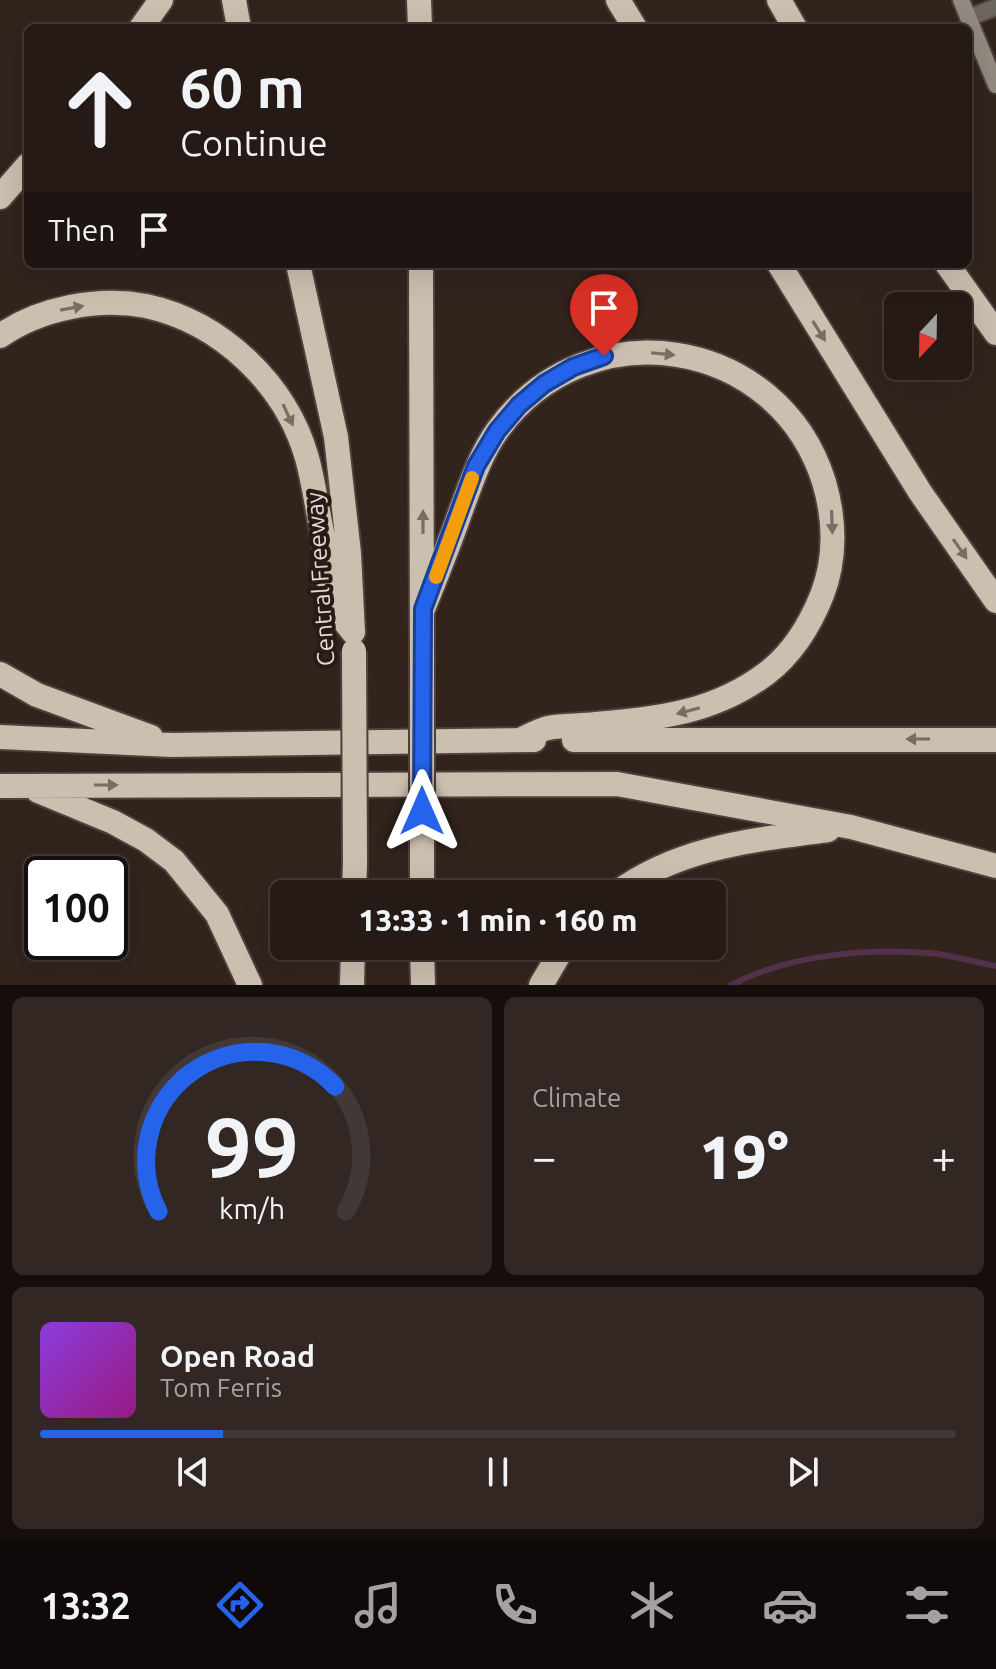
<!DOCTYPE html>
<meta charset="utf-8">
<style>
:root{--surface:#261a16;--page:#322723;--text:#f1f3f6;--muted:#a4a1a1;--line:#423835;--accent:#2563eb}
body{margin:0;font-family:Ubuntu,sans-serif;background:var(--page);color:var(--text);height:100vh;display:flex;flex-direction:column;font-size:30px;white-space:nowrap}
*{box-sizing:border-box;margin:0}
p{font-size:26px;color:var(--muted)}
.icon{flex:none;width:44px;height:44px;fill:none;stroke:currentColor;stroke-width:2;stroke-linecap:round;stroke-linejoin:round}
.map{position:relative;height:985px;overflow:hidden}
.panel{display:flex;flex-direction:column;gap:12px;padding:12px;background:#150e0c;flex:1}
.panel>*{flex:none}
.hud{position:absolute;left:24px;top:24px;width:948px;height:244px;border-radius:12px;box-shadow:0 8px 32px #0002,0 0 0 2px var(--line);background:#261a16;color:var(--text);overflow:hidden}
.needle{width:52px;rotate:202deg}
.controls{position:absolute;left:884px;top:292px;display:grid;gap:16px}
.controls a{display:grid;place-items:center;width:88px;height:88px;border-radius:12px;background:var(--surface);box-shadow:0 8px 32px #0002,0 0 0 2px var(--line);font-size:40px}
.speed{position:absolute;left:24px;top:856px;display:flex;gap:16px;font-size:40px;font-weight:700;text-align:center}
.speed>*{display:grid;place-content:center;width:104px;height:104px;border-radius:50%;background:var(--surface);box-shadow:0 8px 32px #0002,0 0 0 2px var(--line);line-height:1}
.speed .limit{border:4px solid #111;border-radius:12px;background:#fff;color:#111}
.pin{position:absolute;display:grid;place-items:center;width:68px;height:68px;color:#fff;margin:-82px -34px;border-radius:50% 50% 50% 0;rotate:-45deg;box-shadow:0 0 8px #0007}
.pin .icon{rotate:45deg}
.me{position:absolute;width:88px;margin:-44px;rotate:0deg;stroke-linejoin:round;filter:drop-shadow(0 0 6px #0008)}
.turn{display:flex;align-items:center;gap:28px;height:168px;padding:0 24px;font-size:36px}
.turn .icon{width:104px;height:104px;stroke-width:2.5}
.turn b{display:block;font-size:56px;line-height:68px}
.then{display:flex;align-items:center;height:76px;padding:0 24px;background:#0003;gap:16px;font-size:30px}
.big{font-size:60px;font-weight:800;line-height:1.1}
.panel .card{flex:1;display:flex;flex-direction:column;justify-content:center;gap:12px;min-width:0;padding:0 28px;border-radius:12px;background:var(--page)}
.panel .dial{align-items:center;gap:0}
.dial svg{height:208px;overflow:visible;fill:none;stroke:var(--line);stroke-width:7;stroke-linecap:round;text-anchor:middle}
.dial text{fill:var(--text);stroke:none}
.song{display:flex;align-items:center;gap:24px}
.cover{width:96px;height:96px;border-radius:12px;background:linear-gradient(135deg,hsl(270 70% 55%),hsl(310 70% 35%))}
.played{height:8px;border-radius:4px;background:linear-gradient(90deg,var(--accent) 20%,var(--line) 20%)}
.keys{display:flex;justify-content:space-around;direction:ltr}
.heat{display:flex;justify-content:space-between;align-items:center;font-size:44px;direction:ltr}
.panel .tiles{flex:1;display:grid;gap:12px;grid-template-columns:1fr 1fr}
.card:last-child{grid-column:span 2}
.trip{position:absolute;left:270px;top:880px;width:456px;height:80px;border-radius:12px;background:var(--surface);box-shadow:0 8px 32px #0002,0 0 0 2px var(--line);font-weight:800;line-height:80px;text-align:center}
.tab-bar{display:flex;height:128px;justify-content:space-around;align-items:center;background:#0f0a09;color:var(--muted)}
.tab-bar .icon{width:56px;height:56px}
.tab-bar .on{color:var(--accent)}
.tab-bar b{font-size:36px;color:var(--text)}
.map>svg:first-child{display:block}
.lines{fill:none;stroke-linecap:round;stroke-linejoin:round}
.stream{stroke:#53314b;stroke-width:6}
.street-casing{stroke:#4e403b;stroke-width:20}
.secondary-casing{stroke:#4e403b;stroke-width:20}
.highway-casing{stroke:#4e403b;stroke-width:28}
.street{stroke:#6b6760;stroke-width:16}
.secondary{stroke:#928a80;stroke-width:16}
.highway{stroke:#cbbfaf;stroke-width:24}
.highway-bridge-casing{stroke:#4e403b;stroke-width:28;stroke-linecap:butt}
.highway-bridge{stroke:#cbbfaf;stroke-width:24}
.oneway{fill:#7a6c62}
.route-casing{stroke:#184099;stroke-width:20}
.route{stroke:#2563eb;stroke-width:14}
.slow{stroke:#f59e0b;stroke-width:14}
.labels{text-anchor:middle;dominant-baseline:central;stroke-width:8;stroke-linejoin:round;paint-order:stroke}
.street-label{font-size:24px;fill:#e4dad6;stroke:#281a14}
</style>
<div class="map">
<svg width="996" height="985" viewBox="0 0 996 985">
<rect width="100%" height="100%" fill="#32231d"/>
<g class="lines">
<path class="stream" d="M 731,985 C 788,955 866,948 929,953 C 952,955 974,962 996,966"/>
<g class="street-casing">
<path id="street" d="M 968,18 L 996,7"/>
</g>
<g class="secondary-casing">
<path id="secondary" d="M 961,0 L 996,85"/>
</g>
<g class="highway-casing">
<path id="highway" d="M 234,0 L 239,28
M 419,0 L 420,28
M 618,0 L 635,28
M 779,0 L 795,28
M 141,28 L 161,0
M 0,197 L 28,165
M 298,264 L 336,437 L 349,553 L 353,632
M 421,264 L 422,656
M 779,264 L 920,492 L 996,601
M 947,264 L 996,333
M 0,336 C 40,308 98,297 146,306 C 221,322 286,384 307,458 C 314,483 317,510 323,536 C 327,557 328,588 335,608 C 339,616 348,625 353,632
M 423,609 C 436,577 449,545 460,513 C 471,484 479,457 497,431 C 587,306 778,336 824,482 C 835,519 836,559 822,595 C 810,625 793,653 767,673 C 714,713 660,718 596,724 C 580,726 563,725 548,728 C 539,730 529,736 520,740
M 0,674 L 37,695 L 151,737
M 0,737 L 172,745 L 534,740
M 574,740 L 996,740
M 0,786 L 617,784 L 851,827 L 996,866
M 38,791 L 113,822 L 146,840 L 174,861 L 217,914 L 250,985
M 422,873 L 422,894
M 354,894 L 355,862
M 615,894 C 678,847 753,840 828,830
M 422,946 L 423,985
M 352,985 L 353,946
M 541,985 L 564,946"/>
</g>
<use href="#street" class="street"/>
<use href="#secondary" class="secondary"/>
<use href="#highway" class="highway"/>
<g class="highway-bridge-casing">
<path id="highway-bridge" d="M 354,651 L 355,862
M 422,873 L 422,656"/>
</g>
<use href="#highway-bridge" class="highway-bridge"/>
</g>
<defs><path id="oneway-solid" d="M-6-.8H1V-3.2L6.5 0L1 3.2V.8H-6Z" transform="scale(2)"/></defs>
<g class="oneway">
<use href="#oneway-solid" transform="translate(72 308) rotate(-10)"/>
<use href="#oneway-solid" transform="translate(819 331) rotate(58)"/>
<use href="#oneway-solid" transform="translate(663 354) rotate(6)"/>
<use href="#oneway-solid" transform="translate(288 415) rotate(65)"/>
<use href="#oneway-solid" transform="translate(423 522) rotate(-90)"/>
<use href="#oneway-solid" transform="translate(832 522) rotate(88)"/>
<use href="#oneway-solid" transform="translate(960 549) rotate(55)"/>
<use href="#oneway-solid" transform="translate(688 711) rotate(165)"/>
<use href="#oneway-solid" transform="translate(918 739) rotate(-180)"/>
<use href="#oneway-solid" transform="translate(106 785)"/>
</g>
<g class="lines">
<g class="route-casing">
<path id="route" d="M 422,811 L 423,609 L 476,466 L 497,431 L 519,405 L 544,384 L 573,367 L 604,356"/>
</g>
<use href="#route" class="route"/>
<path class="slow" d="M 436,577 L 472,478"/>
</g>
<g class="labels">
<g class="street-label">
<text transform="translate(320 579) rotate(-94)">Central Freeway</text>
</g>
</g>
</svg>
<div class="controls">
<a><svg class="needle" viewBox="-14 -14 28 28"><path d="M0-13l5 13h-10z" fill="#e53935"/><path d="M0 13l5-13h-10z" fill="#a4a1a1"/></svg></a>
</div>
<div class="speed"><div class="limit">100</div></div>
<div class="pin" style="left:604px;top:356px;background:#d93025"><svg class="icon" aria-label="arrive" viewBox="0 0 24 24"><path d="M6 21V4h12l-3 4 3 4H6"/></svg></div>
<svg class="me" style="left:422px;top:811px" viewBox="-20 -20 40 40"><path d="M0-17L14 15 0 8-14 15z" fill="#2563eb" stroke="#fff" stroke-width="4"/></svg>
<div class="trip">13:33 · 1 min · 160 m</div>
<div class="hud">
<div class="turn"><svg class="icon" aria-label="ahead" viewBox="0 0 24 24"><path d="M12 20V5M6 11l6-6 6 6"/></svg><div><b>60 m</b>Continue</div></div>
<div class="then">Then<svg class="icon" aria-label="arrive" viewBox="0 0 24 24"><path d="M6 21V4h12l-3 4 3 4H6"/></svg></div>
</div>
</div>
<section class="panel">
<div class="tiles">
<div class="card dial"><svg viewBox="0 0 100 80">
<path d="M14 69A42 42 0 1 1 86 69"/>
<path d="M14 69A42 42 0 0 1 82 21" stroke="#2563eb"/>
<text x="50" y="56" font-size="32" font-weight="700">99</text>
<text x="50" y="72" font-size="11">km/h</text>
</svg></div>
<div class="card"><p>Climate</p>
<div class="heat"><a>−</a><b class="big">19°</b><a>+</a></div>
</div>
<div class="card">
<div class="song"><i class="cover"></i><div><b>Open Road</b><p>Tom Ferris</p></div></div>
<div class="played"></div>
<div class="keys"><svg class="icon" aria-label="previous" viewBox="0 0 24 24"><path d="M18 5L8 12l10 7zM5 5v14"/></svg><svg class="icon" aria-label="pause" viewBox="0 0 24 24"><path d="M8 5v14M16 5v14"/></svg><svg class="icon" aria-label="next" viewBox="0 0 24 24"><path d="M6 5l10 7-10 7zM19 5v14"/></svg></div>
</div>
</div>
</section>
<nav class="tab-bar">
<b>13:32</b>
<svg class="icon on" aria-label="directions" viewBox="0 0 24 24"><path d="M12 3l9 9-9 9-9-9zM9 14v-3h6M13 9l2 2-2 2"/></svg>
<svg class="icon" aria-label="music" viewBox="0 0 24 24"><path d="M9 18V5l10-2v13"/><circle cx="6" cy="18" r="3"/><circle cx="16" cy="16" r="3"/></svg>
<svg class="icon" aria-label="phone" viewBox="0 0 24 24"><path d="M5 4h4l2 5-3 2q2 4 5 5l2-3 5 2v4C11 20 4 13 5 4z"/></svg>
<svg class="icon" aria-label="climate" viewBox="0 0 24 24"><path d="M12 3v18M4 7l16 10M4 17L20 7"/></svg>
<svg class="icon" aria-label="car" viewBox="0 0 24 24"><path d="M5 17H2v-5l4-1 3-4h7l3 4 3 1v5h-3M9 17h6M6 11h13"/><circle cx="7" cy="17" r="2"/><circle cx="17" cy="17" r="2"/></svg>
<svg class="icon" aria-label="filters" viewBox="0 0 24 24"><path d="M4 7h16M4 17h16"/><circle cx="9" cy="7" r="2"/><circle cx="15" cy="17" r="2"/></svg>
</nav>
